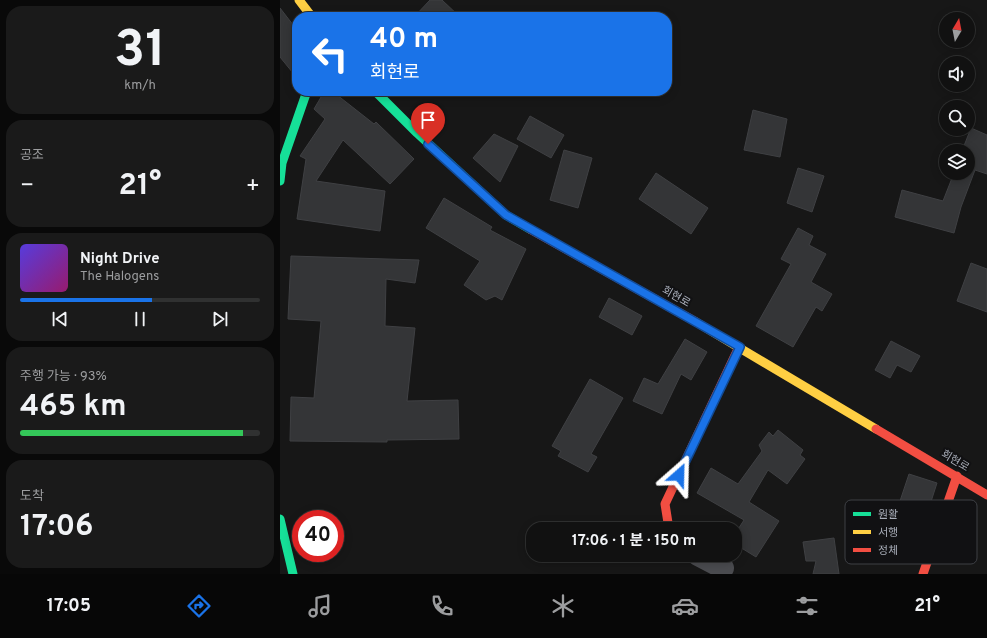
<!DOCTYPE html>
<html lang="ko">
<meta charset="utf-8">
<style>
:root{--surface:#111;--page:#1a1a1a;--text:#f1f3f6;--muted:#9c9d9f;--line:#303131;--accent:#1a73e8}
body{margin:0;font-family:Overpass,"Noto Sans KR",sans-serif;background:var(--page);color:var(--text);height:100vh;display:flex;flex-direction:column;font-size:15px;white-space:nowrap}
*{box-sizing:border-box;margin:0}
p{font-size:13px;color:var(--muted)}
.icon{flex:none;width:22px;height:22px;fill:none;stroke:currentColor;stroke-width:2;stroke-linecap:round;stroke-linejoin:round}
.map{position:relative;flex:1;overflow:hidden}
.panel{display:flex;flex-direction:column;gap:6px;padding:6px;background:#090909;width:280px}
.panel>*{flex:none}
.banner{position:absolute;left:12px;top:12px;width:380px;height:84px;border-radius:16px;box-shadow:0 2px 10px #0003,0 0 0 1px var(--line);background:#1a73e8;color:#fff;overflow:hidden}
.needle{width:26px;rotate:10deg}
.buttons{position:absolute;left:659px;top:12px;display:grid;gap:8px}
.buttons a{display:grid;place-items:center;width:36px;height:36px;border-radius:50%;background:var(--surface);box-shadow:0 2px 10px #0003,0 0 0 1px var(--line);font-size:20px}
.speed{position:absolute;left:12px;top:510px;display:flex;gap:8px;font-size:20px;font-weight:700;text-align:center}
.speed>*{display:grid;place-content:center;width:52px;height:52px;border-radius:50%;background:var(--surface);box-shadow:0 2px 10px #0003,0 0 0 1px var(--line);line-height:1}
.speed .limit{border:6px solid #d22;background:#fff;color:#111}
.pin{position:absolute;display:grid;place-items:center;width:34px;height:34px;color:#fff;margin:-41px -17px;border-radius:50% 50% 50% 0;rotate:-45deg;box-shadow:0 0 4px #0007}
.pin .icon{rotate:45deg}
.me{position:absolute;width:44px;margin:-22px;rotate:25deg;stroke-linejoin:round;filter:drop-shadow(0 0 3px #0008)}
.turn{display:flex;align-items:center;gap:14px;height:84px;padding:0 12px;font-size:18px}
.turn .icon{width:52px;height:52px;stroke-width:2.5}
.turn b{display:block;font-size:28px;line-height:34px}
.big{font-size:30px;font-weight:700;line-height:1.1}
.panel .widget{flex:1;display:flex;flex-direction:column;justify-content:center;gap:6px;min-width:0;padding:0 14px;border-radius:16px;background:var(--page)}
.panel .dial{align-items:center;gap:0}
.dial b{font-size:52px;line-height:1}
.song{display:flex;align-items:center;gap:12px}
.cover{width:48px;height:48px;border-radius:6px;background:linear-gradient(135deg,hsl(250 70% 55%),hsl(320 70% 35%))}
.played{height:4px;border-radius:2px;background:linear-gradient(90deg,var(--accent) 55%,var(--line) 55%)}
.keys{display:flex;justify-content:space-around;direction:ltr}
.heat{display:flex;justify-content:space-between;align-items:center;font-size:22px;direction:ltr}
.charge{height:6px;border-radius:3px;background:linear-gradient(90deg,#34c759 93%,var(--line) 0)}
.trip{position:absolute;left:246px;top:522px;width:216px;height:40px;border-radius:16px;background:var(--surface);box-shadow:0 2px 10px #0003,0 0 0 1px var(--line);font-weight:700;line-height:40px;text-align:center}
.tab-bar{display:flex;height:64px;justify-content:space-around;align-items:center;background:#070707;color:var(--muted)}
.tab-bar .icon{width:28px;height:28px}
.tab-bar .on{color:var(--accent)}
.tab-bar b{font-size:18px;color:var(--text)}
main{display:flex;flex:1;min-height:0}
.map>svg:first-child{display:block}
.building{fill:#343537;stroke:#3f4043}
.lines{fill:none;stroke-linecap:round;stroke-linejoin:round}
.street{stroke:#4b4c50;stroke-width:22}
.fast{stroke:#16e098;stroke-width:9}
.slow{stroke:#ffcf43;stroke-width:9}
.jam{stroke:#f24e42;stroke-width:9}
.route-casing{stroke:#114b97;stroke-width:10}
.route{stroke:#1a73e8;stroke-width:7}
.labels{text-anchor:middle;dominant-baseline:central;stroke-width:4;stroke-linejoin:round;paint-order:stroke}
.street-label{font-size:11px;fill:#a8adb8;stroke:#111113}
.key{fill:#111113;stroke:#3e4045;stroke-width:1}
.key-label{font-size:11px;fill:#a8adb8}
</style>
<main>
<section class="panel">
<div class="widget dial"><b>31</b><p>km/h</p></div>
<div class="widget"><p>공조</p>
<div class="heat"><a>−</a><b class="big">21°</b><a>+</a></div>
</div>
<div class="widget">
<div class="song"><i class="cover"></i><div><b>Night Drive</b><p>The Halogens</p></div></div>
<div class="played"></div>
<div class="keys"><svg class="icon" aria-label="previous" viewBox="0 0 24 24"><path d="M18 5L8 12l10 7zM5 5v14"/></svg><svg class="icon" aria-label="pause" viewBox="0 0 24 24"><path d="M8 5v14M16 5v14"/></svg><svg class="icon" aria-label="next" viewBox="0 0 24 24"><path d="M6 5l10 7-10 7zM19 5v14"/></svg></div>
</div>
<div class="widget"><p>주행 가능 · 93%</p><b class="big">465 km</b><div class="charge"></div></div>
<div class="widget"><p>도착</p><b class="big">17:06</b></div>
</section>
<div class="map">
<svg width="707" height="574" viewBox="0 0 707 574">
<rect width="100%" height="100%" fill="#171717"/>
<path class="building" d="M 150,0 L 162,0 L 180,17 L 134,17 Z
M 0,8 L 17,30 L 17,78 L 0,57 Z
M 52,91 L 94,124 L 96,122 L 134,159 L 110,184 L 63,140 L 36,181 L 105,191 L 100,231 L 17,219 L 26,159 L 20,156 L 45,119 L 34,109 L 44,92 L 49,95 Z
M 473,110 L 507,119 L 500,157 L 464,150 Z
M 250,116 L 284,135 L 271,158 L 237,139 Z
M 691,128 L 707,135 L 707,174 L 695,170 L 681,207 L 674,233 L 615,217 L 622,190 L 663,201 L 674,173 L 688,173 L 688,151 L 682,151 Z
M 214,134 L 238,146 L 220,182 L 193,158 Z
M 284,150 L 312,158 L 298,208 L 270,200 Z
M 518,168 L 544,176 L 532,212 L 507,203 Z
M 376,173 L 428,208 L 411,234 L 359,199 Z
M 164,198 L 212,227 L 210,230 L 246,249 L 222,300 L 215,296 L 206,300 L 184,285 L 200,261 L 146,228 Z
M 518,228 L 533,236 L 529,245 L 546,254 L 531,282 L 552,294 L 542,311 L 536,307 L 513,347 L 476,326 L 511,264 L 501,259 Z
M 11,256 L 139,260 L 135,283 L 106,279 L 105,326 L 135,328 L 127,401 L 178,400 L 179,439 L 107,440 L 107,442 L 10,441 L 11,397 L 34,398 L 41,321 L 8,319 Z
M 691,263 L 707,269 L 707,312 L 677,301 Z
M 329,298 L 362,316 L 352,335 L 319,317 Z
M 405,339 L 427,352 L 411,380 L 401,374 L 382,414 L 353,401 L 364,378 L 378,384 Z
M 611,341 L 640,356 L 631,372 L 617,365 L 610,378 L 595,370 Z
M 310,379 L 343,398 L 311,454 L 317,457 L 308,472 L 278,456 L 281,451 L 272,446 Z
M 498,430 L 523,450 L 520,455 L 525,459 L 507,484 L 488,470 L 469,502 L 499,521 L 476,557 L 455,544 L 455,534 L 464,520 L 417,493 L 431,468 L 458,484 L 482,451 L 479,445 L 489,432 L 493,436 Z
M 629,474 L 657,483 L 647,514 L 619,504 Z
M 554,538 L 559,574 L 533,574 L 536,561 L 526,561 L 523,542 Z"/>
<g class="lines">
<path class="street" d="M 418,555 L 443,568"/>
<path class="fast" d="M 95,91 L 137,133 L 226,215 L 250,229
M 0,181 L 2,163 L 27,91
M 0,519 L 13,574"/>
<path class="slow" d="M 19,0 L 32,17
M 416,322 L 596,429"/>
<path class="jam" d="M 250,229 L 416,322
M 596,429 L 707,495
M 389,529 L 385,504 L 459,347
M 643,574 L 677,476"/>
</g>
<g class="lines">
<g class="route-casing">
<path id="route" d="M 148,144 L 226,215 L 460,347 L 399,475"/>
</g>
<use href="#route" class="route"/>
</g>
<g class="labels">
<g class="street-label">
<text transform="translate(396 297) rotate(30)">회현로</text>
<text transform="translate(675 461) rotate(31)">회현로</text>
</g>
</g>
<rect x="565" y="500" width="132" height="64" rx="6" class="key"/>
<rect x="573" y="512" width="18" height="4" fill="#16e098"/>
<rect x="573" y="530" width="18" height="4" fill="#ffcf43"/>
<rect x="573" y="548" width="18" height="4" fill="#f24e42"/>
<g class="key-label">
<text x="598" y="518">원활</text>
<text x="598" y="536">서행</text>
<text x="598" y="554">정체</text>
</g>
</svg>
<div class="buttons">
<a><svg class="needle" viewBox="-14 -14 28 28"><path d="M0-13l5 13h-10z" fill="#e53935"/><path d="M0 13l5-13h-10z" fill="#9c9d9f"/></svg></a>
<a><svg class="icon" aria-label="sound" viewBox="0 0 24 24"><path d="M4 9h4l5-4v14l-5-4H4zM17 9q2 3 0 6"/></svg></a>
<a><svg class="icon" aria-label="search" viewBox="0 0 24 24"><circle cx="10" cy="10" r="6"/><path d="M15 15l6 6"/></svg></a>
<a><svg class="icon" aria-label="layers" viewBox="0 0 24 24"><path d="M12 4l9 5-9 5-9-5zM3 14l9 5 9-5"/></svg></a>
</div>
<div class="speed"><div class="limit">40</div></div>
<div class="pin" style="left:148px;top:144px;background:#d93025"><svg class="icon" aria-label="arrive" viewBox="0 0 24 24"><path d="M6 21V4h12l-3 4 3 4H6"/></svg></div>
<svg class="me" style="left:399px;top:475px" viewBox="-20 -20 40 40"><path d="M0-17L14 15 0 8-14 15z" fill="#1a73e8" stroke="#fff" stroke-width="4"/></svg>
<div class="trip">17:06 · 1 분 · 150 m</div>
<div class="banner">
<div class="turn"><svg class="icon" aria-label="left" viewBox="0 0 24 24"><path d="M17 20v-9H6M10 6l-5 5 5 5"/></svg><div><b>40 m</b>회현로</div></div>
</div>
</div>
</main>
<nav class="tab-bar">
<b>17:05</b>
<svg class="icon on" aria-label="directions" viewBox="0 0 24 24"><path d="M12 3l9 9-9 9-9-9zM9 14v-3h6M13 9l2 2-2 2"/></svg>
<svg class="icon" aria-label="music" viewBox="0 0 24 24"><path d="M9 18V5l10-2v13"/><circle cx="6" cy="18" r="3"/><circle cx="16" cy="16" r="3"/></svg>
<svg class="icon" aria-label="phone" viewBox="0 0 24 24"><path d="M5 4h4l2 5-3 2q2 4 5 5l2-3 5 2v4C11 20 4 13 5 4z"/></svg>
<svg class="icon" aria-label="climate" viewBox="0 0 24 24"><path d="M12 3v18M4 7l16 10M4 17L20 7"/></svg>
<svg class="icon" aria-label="car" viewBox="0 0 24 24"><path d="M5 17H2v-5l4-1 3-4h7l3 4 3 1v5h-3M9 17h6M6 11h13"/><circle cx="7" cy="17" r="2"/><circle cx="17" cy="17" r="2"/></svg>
<svg class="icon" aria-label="filters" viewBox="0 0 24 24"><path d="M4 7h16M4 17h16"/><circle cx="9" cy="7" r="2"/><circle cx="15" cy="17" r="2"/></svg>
<b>21°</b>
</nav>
